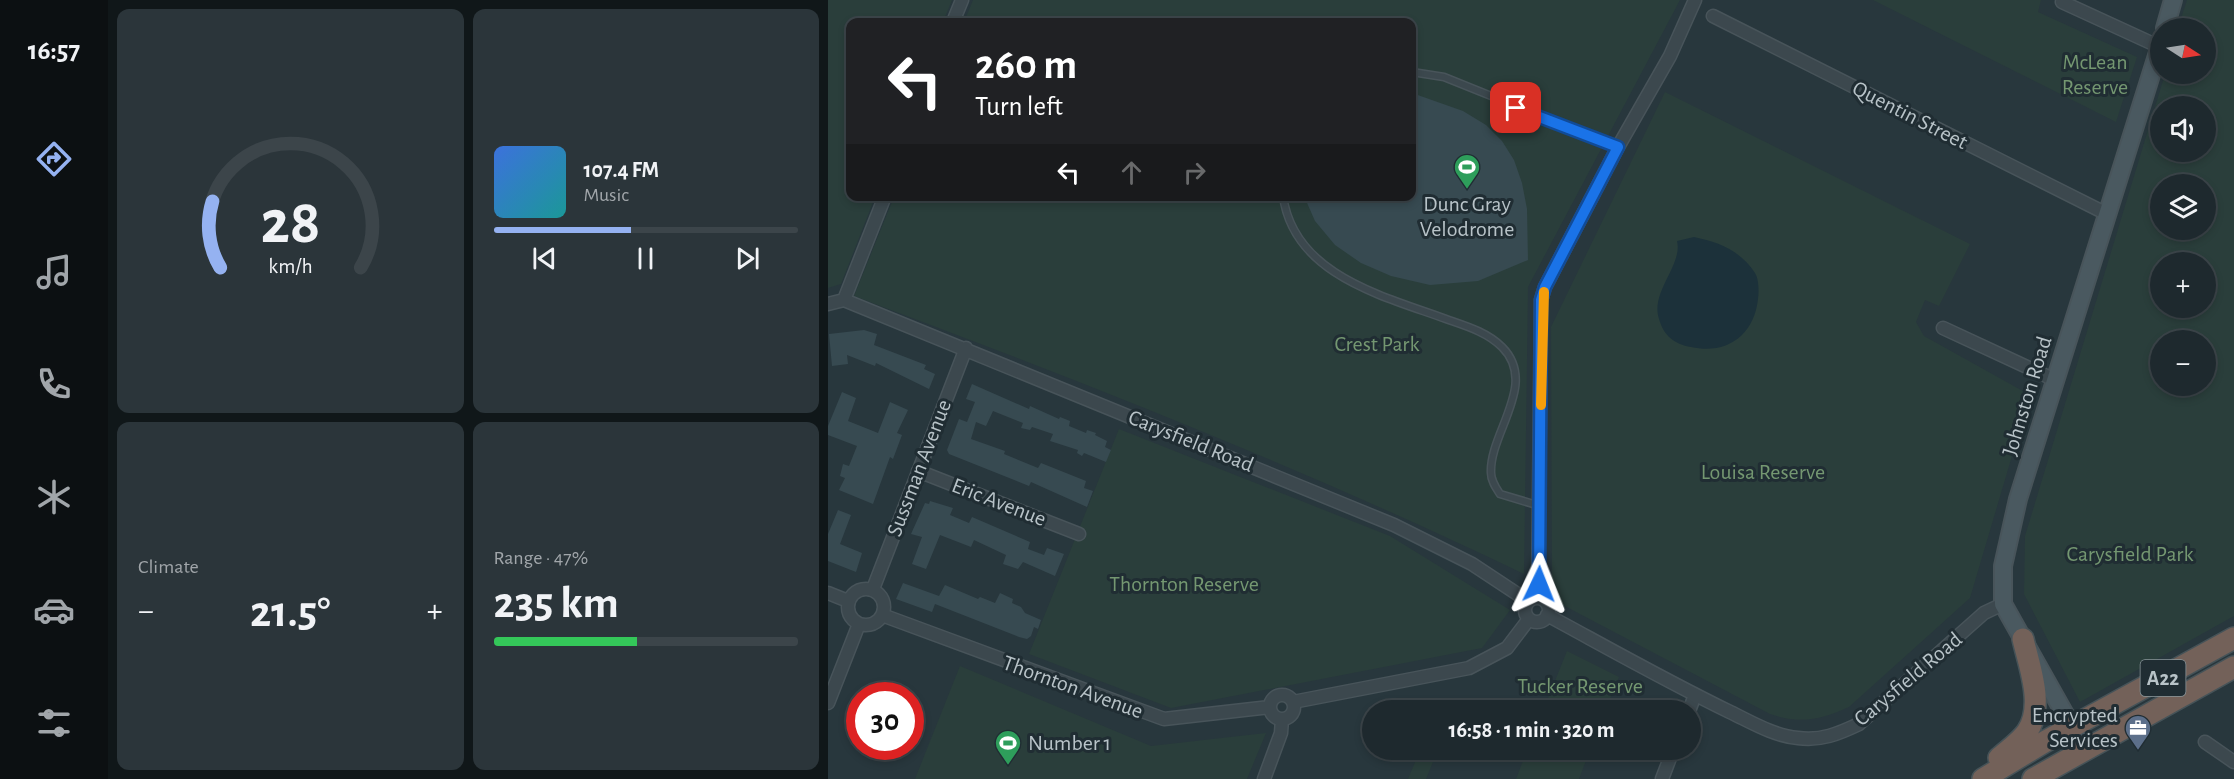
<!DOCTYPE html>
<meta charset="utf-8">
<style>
:root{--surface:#1e292e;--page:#2b353a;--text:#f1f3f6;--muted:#a1a6aa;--line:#3c454a;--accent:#95b2f1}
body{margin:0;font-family:"Alegreya Sans",sans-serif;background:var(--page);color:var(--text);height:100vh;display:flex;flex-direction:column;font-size:22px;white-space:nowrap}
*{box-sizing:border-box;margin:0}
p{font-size:20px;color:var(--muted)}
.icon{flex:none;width:33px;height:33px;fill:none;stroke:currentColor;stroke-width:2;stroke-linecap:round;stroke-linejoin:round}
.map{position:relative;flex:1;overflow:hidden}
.drawer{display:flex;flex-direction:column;gap:9px;padding:9px;background:#101719;width:720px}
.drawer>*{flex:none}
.guide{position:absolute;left:18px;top:18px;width:570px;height:183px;border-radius:12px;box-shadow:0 3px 9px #0003,0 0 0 2px var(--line);background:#202124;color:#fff;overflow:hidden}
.needle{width:39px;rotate:102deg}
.fabs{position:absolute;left:1322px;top:18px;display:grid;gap:12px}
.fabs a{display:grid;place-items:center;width:66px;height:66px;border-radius:50%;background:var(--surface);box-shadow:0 3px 9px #0003,0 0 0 2px var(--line);font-size:30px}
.speed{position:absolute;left:18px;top:682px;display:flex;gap:12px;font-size:30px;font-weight:700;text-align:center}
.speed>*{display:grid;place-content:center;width:78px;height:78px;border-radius:50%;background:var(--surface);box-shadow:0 3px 9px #0003,0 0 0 2px var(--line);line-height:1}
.speed .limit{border:9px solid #d22;background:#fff;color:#111}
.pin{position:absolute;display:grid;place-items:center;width:51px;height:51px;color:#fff;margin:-26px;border-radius:12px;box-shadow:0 3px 9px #0006}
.me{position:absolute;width:66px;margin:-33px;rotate:2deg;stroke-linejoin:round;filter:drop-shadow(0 0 4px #0008)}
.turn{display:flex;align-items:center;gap:21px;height:126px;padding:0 30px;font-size:27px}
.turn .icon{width:78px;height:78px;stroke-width:2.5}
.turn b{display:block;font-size:42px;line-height:51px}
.lanes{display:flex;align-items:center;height:57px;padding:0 30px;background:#0003;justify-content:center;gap:30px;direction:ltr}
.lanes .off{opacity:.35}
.big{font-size:45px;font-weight:700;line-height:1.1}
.drawer .widget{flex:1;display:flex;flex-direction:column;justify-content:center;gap:9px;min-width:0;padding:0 21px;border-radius:12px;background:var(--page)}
.drawer .dial{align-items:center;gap:0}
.dial svg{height:156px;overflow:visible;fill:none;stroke:var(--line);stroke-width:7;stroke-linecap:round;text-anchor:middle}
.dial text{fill:var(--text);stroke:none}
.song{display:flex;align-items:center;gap:18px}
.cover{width:72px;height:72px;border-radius:9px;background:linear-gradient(135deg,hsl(220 70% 55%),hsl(180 70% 35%))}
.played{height:6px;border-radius:3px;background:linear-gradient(90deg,var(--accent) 45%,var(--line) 45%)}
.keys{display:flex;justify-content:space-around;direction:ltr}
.heat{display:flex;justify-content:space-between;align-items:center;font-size:33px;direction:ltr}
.charge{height:9px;border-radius:4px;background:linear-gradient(90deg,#34c759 47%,var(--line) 0)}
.drawer .tiles{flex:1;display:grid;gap:9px;grid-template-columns:repeat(2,1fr)}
.trip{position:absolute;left:534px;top:700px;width:339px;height:60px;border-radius:30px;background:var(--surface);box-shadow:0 3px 9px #0003,0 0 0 2px var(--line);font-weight:700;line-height:60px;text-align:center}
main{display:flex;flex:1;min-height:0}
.tabs{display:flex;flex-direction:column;width:108px;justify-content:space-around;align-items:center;background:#0c1012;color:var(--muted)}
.tabs .icon{width:42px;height:42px}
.tabs .selected{color:var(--accent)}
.tabs b{font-size:27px;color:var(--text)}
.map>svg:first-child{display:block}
.green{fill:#2a3e3b;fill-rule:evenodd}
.water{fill:#1c313a}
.building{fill:#374a51}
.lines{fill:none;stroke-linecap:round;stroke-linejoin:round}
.lane-casing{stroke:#48545a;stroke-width:9}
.street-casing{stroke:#48545a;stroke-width:15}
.secondary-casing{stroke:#48545a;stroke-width:20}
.highway-casing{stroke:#465358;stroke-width:24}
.lane{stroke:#3c484e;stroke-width:6}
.street{stroke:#3c484e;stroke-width:12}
.secondary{stroke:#4a5960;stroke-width:16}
.highway{stroke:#736159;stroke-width:21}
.route-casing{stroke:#114b97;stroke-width:15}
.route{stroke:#1a73e8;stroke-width:10}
.slow{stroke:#f59e0b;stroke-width:10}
.labels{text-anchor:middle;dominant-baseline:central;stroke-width:6;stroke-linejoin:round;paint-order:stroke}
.shield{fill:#202d33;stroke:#8a969b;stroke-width:1.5}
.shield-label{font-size:21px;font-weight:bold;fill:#b8c3c8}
.park-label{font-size:22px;fill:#749771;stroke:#202d33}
.street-label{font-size:22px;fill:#b8c3c8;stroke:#202d33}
.poi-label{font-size:22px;fill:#b8c3c8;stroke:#202d33}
</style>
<main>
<nav class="tabs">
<b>16:57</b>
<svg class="icon selected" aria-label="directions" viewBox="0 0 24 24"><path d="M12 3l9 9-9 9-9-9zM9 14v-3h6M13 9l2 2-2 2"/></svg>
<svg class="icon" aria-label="music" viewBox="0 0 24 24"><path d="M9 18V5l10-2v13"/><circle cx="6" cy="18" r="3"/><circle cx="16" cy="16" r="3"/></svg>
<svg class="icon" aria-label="phone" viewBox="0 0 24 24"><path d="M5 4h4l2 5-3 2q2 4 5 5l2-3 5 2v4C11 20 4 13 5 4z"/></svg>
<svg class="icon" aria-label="climate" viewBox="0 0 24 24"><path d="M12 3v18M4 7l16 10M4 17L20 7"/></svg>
<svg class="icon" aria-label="car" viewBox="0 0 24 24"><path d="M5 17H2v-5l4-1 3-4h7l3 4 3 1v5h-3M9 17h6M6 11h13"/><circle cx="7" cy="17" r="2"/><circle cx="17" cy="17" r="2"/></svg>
<svg class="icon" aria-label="filters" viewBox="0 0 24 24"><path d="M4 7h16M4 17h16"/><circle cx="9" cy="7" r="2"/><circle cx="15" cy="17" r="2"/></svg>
</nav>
<section class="drawer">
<div class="tiles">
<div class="widget dial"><svg viewBox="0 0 100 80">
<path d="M14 69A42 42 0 1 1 86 69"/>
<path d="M14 69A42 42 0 0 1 10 35" stroke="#95b2f1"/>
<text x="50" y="56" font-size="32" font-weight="700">28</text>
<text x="50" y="72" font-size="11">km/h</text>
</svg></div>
<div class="widget">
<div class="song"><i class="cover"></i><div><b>107.4 FM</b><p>Music</p></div></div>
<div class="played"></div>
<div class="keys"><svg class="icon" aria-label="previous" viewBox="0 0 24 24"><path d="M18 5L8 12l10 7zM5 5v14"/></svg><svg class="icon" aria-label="pause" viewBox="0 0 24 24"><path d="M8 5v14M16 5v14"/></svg><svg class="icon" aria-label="next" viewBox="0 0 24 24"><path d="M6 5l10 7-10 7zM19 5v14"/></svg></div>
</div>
<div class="widget"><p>Climate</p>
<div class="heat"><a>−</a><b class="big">21.5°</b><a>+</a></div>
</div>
<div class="widget"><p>Range · 47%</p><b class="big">235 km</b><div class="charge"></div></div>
</div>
</section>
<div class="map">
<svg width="1406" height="779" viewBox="0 0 1406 779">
<rect width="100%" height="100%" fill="#28373d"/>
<path class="green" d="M 0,0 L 124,0 L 115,22 L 22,22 L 22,196 L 47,197 L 13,284 L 0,288 Z
M 145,0 L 852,0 L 700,287 L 696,574 C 478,469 253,381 26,296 L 66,197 L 584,196 L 584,22 L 136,22 Z
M 1045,0 L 1213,0 L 1210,12 L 1309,57 L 1288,122 Z
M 1359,0 L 1406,0 L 1406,616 L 1252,702 L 1196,594 L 1197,536 L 1337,74 L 1377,74 L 1377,28 L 1350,28 ZM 1332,106 L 1377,106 L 1377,152 L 1332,152 ZM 1332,184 L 1377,184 L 1377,230 L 1332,230 ZM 1332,262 L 1377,262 L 1377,308 L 1332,308 ZM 1332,340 L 1377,340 L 1377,386 L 1332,386 Z
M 837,92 L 1142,244 L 1111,306 L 1097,300 L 1088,322 L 1096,336 L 1202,395 L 1142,598 L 1021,707 C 993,720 972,724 942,714 L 731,603 L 724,589 L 723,327 Z
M 291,429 L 562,536 L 682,610 L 654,648 L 343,708 L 201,654 Z
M 739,651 L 791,677 L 777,711 L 715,711 Z
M 132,666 L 323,746 L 438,733 L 419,779 L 87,779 Z
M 592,750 L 610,750 L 598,779 L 580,779 Z
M 699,750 L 762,750 L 751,779 L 688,779 Z"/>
<path class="water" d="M 866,237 C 890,242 912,250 927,273 C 931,279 931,292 930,299 C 926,336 898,355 863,347 C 846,344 836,336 831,319 C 822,292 855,265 849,241 Z"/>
<path class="building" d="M 584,93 L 635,111 L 658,125 L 674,141 L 686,160 L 694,183 L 699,209 L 700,260 L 650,281 L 602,285 L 563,276 L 533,263 L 507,245 L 487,221 L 476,196 L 584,196 Z
M 36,330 L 49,334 L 46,345 L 98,365 L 96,369 L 107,374 L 101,389 L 48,363 L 47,366 L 19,355 L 20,364 L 4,366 L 1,334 Z
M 144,384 L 201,409 L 202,406 L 231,419 L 232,417 L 242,421 L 241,426 L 258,433 L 259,430 L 268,433 L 267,435 L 279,441 L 277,447 L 283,450 L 278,462 L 256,453 L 254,456 L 249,453 L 250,450 L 222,441 L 225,434 L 204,427 L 202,430 L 193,428 L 195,423 L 165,411 L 158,426 L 148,422 L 143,439 L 177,451 L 176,454 L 210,468 L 213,463 L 258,481 L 256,488 L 265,491 L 259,507 L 203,482 L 201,486 L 121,454 L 119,450 L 131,419 L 139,422 L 147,402 L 138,399 Z
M 14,392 L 28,398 L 20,421 L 50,433 L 62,402 L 80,410 L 69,433 L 74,435 L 65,459 L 62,457 L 45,504 L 11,490 L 17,478 L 12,476 L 15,464 L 21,466 L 29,446 L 0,435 L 0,426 Z
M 102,501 L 125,508 L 122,515 L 141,523 L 144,517 L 202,542 L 200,549 L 216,555 L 219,548 L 236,554 L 227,576 L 195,562 L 190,569 L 175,564 L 178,555 L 146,540 L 143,547 L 112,535 L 98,569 L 84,564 L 94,537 L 83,534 L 97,503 L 101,504 Z
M 10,510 L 23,515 L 12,544 L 34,553 L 28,572 L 0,561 L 0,534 Z
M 75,583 L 111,596 L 117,585 L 150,599 L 152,597 L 167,603 L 172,593 L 185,599 L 184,603 L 193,607 L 197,613 L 213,620 L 210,629 L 206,627 L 203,636 L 199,639 L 191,637 L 107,604 L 104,612 L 68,599 Z"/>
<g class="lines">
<g class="lane-casing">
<path id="lane" d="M 584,72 L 616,77 L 790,147
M 455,196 C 466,275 555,296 618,319 C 638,326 659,332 674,347 C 711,384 661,433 663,473 C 663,481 668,488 672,494 L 712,506"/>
</g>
<g class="street-casing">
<path id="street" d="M 1234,2 L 1332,47
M 885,16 L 1279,214
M 125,22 L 134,0
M 16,300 L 566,525 L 644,564 L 700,601
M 16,300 L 57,196
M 0,304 L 16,300
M 1115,328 L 1227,380
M 90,471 L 251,534
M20 607a18 18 0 1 1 36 0a18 18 0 1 1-36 0Z
M 45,589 L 138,348
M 0,593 L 20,601
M 710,597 L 713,300 L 717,287 L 790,147 L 842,56 L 867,0
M697 610a12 12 0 1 1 24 0a12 12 0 1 1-24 0Z
M 54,615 L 336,719 L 442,707
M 719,615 C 780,648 840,682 902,712 C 923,722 946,736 970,738 C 993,741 1010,734 1031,724 L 1156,613 L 1175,604
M442 707a12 12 0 1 1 24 0a12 12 0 1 1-24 0Z
M 465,702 L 641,668 L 679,648 L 701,619
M 0,703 L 31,624
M 861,711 L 867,695
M 1377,742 L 1406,762
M 436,779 L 453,733 L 454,719
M 834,779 L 845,750"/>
</g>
<g class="secondary-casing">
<path id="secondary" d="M 1337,28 L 1345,0
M 1257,750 L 1175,604 L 1175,566 L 1190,499 L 1332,46"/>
</g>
<g class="highway-casing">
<path id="highway" d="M 1171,758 C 1180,750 1192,742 1199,732 C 1217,706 1201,666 1195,639
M 1155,779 L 1218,741 L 1406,638
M 1205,779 L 1406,667"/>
</g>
<use href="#lane" class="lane"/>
<use href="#street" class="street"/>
<use href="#secondary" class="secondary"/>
<use href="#highway" class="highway"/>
</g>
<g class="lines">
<g class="route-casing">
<path id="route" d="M 688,108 L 790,147 L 717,287 L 713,300 L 711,584"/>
</g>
<use href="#route" class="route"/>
<path class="slow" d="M 713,405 L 716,292"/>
</g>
<defs>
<g id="stadium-pin" transform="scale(1.35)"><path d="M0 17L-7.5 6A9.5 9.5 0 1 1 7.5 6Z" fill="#2e9e5b" stroke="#202d33"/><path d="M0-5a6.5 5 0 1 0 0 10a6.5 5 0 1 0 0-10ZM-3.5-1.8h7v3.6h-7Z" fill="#fff"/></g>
<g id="office-pin" transform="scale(1.35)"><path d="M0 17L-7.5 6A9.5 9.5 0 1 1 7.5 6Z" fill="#5c6f8a" stroke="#202d33"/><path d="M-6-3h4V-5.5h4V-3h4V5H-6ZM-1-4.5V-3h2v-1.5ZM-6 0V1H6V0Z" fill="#fff"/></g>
</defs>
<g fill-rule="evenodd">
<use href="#stadium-pin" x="639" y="167"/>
<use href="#office-pin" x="1310" y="728"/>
<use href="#stadium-pin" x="180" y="743"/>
</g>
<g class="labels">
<rect class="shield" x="1312.5" y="660" width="45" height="36" rx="4.5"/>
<g class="shield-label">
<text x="1335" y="678">A22</text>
</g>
<g class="park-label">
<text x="1267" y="62">McLean<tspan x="1267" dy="25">Reserve</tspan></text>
<text x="549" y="344">Crest Park</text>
<text x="935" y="472">Louisa Reserve</text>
<text x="1302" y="554">Carysfield Park</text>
<text x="356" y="584">Thornton Reserve</text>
<text x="752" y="686">Tucker Reserve</text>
</g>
<g class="street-label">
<text transform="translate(1082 115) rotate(27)">Quentin Street</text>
<text transform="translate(1199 396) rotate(-73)">Johnston Road</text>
<text transform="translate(363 441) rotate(22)">Carysfield Road</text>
<text transform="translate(91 468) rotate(-69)">Sussman Avenue</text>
<text transform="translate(171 502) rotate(21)">Eric Avenue</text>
<text transform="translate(1080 679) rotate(-40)">Carysfield Road</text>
<text transform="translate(245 687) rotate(20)">Thornton Avenue</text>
</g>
<g class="poi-label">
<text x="639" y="204">Dunc Gray<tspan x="639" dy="25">Velodrome</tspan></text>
<text x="1290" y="715" text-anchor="end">Encrypted<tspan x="1290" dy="25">Services</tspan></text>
<text x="200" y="743" text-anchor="start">Number 1</text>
</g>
</g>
</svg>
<div class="fabs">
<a><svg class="needle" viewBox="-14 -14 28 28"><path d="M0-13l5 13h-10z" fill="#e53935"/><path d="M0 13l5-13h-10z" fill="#a1a6aa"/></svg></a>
<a><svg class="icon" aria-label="sound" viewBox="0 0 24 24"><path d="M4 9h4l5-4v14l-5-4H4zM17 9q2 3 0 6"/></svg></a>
<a><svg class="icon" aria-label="layers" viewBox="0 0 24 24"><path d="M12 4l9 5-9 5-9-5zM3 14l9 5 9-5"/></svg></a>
<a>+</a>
<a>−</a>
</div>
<div class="speed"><div class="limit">30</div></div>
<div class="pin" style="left:688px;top:108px;background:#d93025"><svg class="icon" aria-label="arrive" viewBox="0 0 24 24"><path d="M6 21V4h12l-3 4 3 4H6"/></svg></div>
<svg class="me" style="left:711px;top:584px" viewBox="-20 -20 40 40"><path d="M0-17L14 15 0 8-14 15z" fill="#1a73e8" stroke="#fff" stroke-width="4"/></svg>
<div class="trip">16:58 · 1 min · 320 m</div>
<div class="guide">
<div class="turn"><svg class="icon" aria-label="left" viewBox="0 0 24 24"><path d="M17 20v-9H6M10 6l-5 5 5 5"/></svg><div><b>260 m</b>Turn left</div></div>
<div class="lanes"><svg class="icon" aria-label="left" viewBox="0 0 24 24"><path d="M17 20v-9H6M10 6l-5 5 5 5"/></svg><svg class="icon off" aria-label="ahead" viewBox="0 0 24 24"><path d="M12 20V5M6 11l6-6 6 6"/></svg><svg class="icon off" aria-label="right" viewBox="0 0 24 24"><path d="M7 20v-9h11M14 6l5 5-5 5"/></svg></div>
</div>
</div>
</main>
